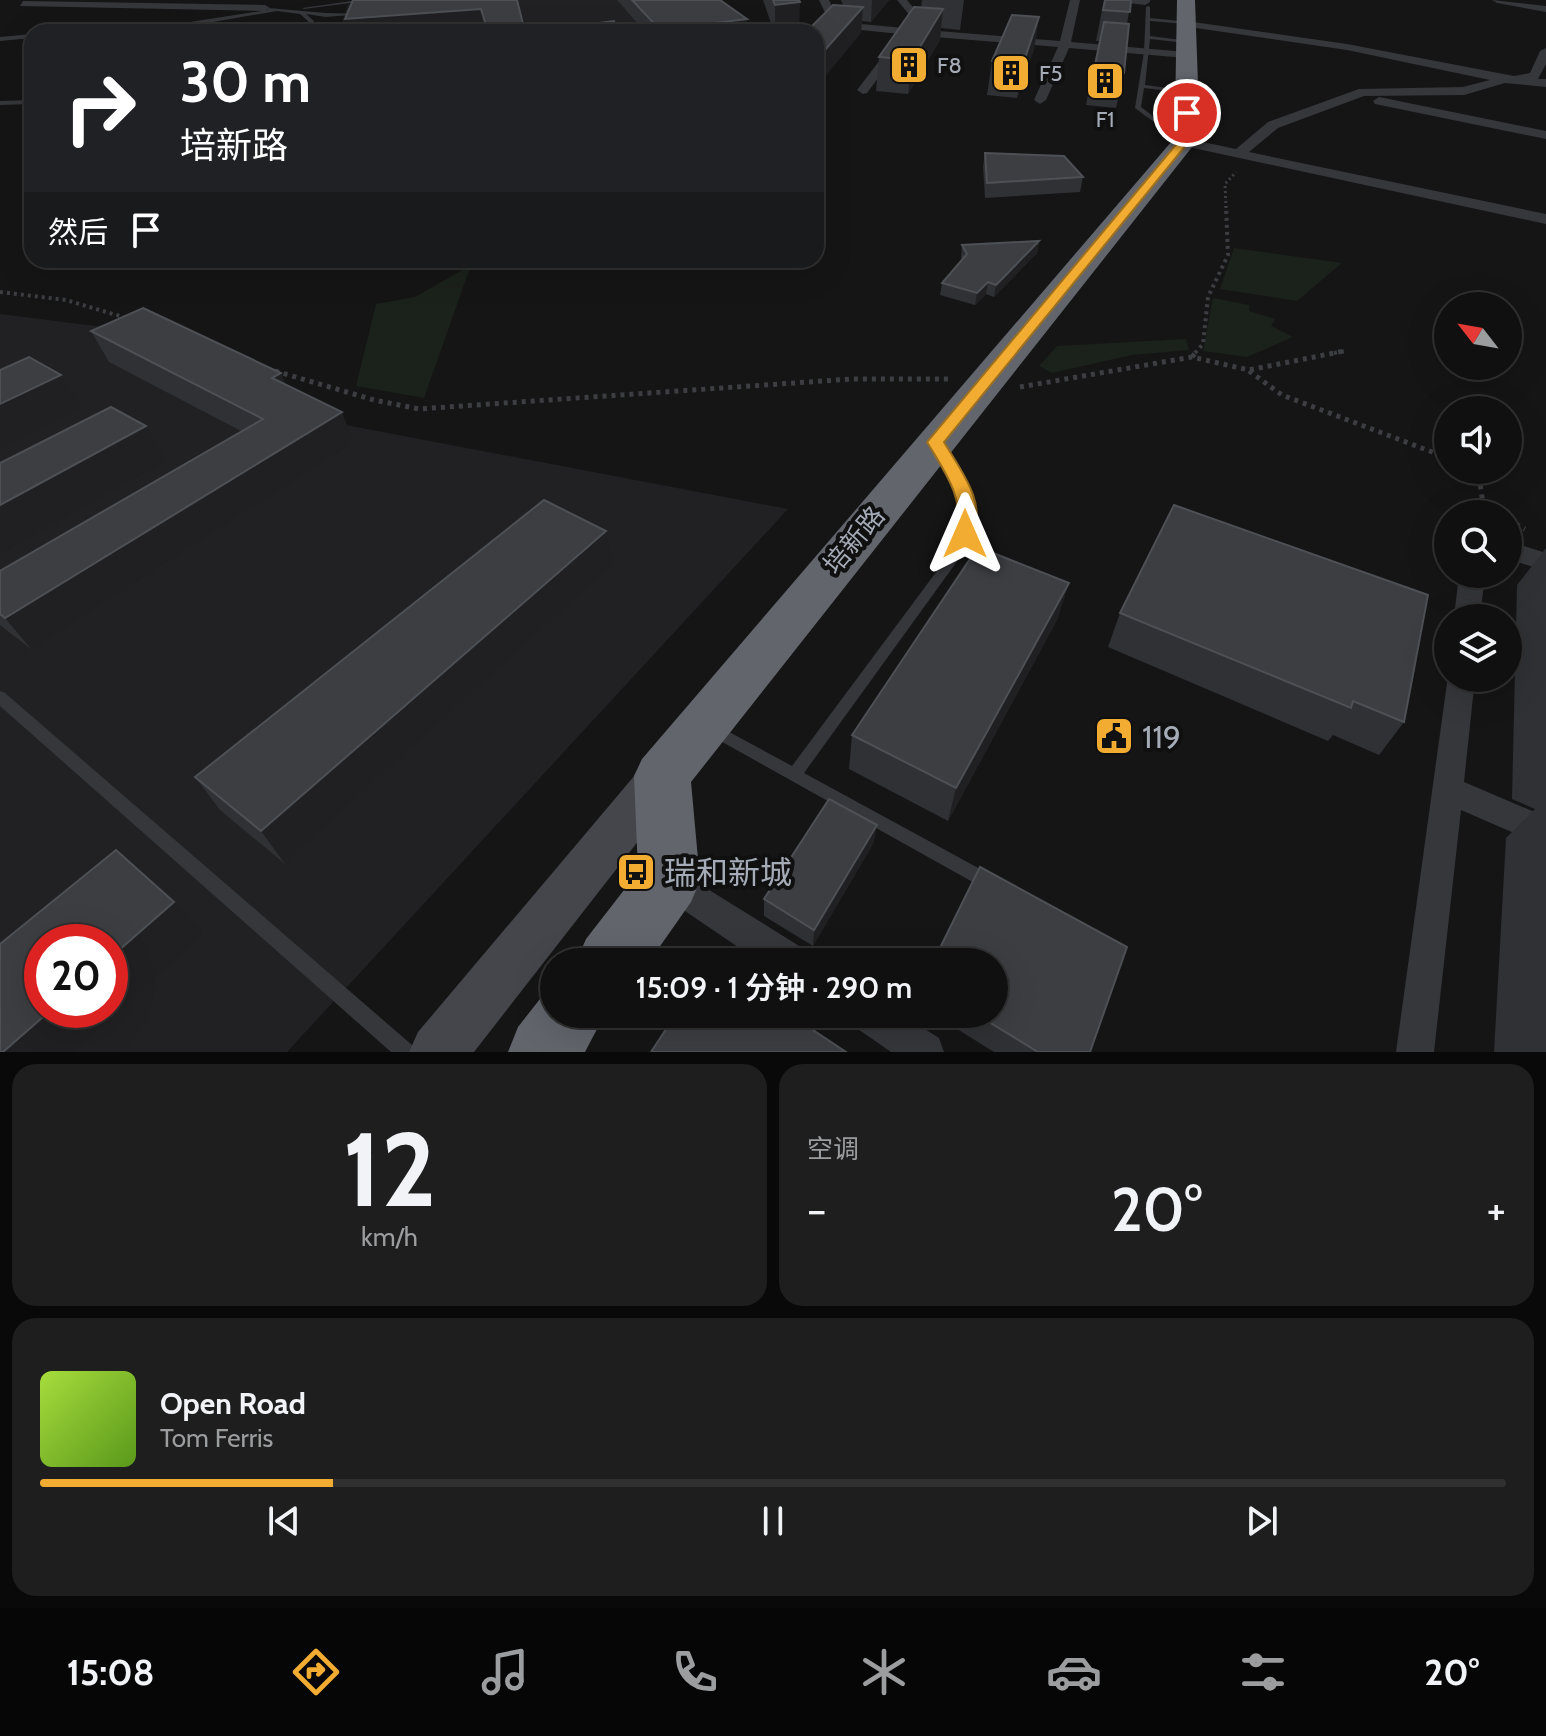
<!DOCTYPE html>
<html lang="zh">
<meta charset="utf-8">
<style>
:root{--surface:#101010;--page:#1e1e1e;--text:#f1f3f6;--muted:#9c9d9f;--line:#303030;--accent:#f2ac31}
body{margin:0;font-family:Cabin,"Noto Sans SC",sans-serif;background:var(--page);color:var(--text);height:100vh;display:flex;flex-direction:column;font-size:30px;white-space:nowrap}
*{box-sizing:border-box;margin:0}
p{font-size:26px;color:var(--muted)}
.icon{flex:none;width:44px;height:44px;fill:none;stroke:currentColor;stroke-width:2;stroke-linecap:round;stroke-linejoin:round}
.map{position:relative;height:1052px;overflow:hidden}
.sheet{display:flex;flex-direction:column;gap:12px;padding:12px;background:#090909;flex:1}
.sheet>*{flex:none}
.hud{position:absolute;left:24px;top:24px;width:800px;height:244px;border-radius:24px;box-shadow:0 8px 32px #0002,0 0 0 2px var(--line);background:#202124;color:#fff;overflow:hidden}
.needle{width:52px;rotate:301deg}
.controls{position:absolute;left:1434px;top:292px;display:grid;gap:16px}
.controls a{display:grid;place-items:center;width:88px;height:88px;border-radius:50%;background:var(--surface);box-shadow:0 8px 32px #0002,0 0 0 2px var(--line);font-size:40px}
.speed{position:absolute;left:24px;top:924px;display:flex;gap:16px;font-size:40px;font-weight:700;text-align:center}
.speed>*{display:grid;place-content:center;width:104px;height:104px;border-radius:50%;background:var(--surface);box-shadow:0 8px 32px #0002,0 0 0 2px var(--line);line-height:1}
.speed .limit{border:12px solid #d22;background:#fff;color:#111}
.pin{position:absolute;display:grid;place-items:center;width:68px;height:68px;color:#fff;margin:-34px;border:4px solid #fff;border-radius:50%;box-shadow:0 2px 8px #0007}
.me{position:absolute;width:88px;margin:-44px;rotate:0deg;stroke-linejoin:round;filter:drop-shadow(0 0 6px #0008)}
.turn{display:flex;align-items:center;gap:28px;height:168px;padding:0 24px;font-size:36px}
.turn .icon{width:104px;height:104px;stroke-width:2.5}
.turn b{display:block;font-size:56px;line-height:68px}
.then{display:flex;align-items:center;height:76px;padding:0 24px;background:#0003;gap:16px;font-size:30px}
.big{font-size:60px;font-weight:600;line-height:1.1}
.sheet .tile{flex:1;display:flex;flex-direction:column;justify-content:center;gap:12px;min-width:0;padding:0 28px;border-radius:24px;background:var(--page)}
.sheet .dial{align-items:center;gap:0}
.dial b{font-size:104px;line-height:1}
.song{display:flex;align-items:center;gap:24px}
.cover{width:96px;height:96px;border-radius:12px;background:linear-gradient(135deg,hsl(80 70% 55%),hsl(90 70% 35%))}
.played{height:8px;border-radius:4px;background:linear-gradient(90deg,var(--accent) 20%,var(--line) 20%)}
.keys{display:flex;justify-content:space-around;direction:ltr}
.heat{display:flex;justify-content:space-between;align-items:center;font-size:44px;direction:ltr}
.sheet .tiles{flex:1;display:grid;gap:12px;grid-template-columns:1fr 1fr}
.tile:last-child{grid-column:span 2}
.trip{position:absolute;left:540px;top:948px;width:468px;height:80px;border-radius:40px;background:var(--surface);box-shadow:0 8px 32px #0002,0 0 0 2px var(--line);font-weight:600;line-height:80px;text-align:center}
.dock{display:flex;height:128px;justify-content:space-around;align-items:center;background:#060606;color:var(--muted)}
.dock .icon{width:56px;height:56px}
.dock .on{color:var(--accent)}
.dock b{font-size:36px;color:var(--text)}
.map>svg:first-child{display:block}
.built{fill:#212123;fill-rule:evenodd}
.green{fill:#1b211b}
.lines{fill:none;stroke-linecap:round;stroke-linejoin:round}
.path-far2{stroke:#3c3e42;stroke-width:3;stroke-dasharray:2 3;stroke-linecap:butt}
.path-far1{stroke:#3c3e42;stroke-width:4;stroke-dasharray:3 4;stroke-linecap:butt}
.path{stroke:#3c3e42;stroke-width:5;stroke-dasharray:4 5;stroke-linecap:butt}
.lane{fill:#36373b;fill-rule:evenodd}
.street{fill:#36373b;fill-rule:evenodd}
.secondary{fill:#44464b;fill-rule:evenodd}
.highway{fill:#62656c;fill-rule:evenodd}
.wall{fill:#303134}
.shaded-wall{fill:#202022}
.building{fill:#3d3e42;stroke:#4d5054;stroke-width:2}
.route{fill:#f2ac31;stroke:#9d7020;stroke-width:2}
.labels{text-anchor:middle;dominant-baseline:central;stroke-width:8;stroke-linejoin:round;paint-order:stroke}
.far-poi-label{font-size:22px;fill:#a6acb7;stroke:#101011;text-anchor:start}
.street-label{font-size:26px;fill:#a6acb7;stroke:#101011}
.near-poi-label{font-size:32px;fill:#a6acb7;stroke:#101011;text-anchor:start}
</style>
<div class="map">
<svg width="1546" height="1052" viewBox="0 0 1546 1052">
<rect width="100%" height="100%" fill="#151516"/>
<path class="built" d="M 407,0 L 714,0 L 759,32 L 339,32 L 348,4 Z
M 0,314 L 127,330 L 309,418 L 788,509 L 287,1052 L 0,1052 ZM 42,942 L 110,942 L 110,1010 L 42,1010 Z"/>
<path class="green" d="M 1234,248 L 1342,263 L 1297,301 L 1220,289 Z
M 471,265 L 424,398 L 356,386 L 376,304 L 415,297 Z
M 1213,298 L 1249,305 L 1249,311 L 1275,319 L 1271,326 L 1293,337 L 1247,357 L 1203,351 Z
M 1186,339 L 1189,350 L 1132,355 L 1052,373 L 1039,366 L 1057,346 Z"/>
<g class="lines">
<path class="path-far2" d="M 1226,208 L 1225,184 L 1236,172"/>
<path class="path-far1" d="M 0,292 L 66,300 L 130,319
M 1195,353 L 1203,344 L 1208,297 L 1228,255 L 1226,206
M 1334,353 L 1345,351"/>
<path class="path" d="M 1192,357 L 1197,351
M 275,371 L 374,400 L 419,409 L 851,379 L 951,379
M 1249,371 L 1282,395 L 1448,458
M 1020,387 L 1192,357 L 1249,370 L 1344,351
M 1473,470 L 1479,476 L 1483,504 L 1497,514
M 1508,520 L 1525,529"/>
<path class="lane" d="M 359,0 L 373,0 L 304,9 L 302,8 Z
M 1148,6 L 1150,7 L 1150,18 L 1189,22 L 1186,24 L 1150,21 L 1150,36 L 1189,41 L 1186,43 L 1150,39 L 1145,85 L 1190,91 L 1187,93 L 1144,88 L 1141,107 L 1186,141 L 1186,143 L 1182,143 L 1135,108 L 1144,52 L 1146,7 Z
M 268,8 L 326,13 L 362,14 L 326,17 L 306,14 L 314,21 L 313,32 L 307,32 L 308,21 L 300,14 L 277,11 L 190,26 L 82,32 L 190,22 L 268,10 Z
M 32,34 L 32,38 L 0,41 L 0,37 Z
M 32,100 L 32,104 L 0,105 L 0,101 Z
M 938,443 L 943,446 L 970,491 L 976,518 L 966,549 L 804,773 L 993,876 L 995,882 L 993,888 L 987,890 L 708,734 L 706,730 L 708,726 L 713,724 L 718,726 L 792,766 L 954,548 L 964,518 L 958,491 L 933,446 Z
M 0,691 L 5,693 L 412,1045 L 415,1052 L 391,1052 L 0,706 Z"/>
<path class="street" d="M 819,0 L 829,0 L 840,22 L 904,28 L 912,18 L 897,0 L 907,0 L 922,18 L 914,29 L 1060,41 L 1070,0 L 1080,0 L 1071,42 L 1186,52 L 1192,55 L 1186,58 L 1069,48 L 1046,100 L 1040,104 L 1034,100 L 1058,47 L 910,35 L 867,93 L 863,94 L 857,90 L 900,34 L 832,27 Z
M 1104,0 L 1150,0 L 1150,2 L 1145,5 Z
M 1492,0 L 1546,6 L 1546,12 L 1497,3 Z
M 23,1 L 265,5 L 270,8 L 265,11 L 20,6 Z
M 1186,21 L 1347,44 L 1514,76 L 1530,73 L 1540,51 L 1546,48 L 1546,64 L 1538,79 L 1546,79 L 1546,87 L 1505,83 L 1464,95 L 1364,96 L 1278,128 L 1249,152 L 1546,214 L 1546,224 L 1179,145 L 1179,139 L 1184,138 L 1236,149 L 1268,122 L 1359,89 L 1463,87 L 1490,80 L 1347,50 L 1182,26 L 1181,24 Z
M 1379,97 L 1546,131 L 1546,139 L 1375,104 L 1373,101 Z
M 1508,541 L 1546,553 L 1546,571 L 1508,559 Z
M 1459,574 L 1485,574 L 1480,618 L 1454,618 Z
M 1448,676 L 1475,678 L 1464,782 L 1546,817 L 1546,847 L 1461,810 L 1434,1052 L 1396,1052 Z
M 669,865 L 804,949 L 809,962 L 760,962 L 657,892 L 652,881 L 657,870 Z
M 849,1014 L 901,1014 L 939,1038 L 944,1052 L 891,1052 L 855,1027 Z"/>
<path class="secondary" d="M 662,756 L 678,762 L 685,776 L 678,790 L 474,1052 L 409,1052 L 418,1032 L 646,762 Z"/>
<path class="highway" d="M 1177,0 L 1195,0 L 1199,113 L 1196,142 L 691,782 L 700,881 L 691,902 L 649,962 L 576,962 L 586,939 L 638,872 L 634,776 L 642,759 L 1172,141 L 1175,113 Z
M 554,987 L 554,1014 L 605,1014 L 585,1052 L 508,1052 L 518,1027 L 547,990 Z"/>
</g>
<path class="wall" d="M 617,0 L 720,0 L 747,19 L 747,32 L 645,32 Z
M 763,0 L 799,0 L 799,32 L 774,32 Z
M 841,0 L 889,0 L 871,22 L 862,21 L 861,33 L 843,5 Z
M 922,0 L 964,0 L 960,30 L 941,28 L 940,40 L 908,94 L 876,91 L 879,57 L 921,8 Z
M 1104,0 L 1131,0 L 1127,24 L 1124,73 L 1116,108 L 1086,105 L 1099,41 L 1096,41 Z
M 1039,17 L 1034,49 L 1017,98 L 987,95 L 992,61 Z
M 985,153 L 1083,177 L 1080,192 L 985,198 L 983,167 Z
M 1039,241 L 1037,253 L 994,297 L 986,294 L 975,305 L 940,295 L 942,283 L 962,260 L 961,257 L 962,245 Z
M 91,331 L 286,385 L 354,444 L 32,650 L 0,625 L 0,571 L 241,431 L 109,362 Z
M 1174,505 L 1404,722 L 1379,755 L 1333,735 L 1328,741 L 1108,647 L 1120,613 Z
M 1546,548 L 1546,1052 L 1494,1052 L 1506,838 L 1535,809 L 1512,799 L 1517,585 Z
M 612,566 L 285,864 L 220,810 L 195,777 Z
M 1058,618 L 948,821 L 849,769 L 852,735 Z
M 874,842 L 813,946 L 764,916 L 764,899 Z
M 933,1014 L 994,1014 L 1090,1052 L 994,1052 Z"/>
<path class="shaded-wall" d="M 872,0 L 889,0 L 871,22 Z
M 800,2 L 799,32 L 775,32 L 775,5 Z
M 863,7 L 861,33 L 816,88 L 816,60 Z
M 481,9 L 485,29 L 445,32 L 349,32 L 345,19 Z
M 943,9 L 940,40 L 908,94 L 912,60 Z
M 1039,17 L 1034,49 L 1017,98 L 1023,64 Z
M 747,19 L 747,32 L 698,32 L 698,25 Z
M 1039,241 L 1037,253 L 994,297 L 996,285 Z
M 988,282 L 986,294 L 975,305 L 977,293 Z
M 281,373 L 294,404 L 272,378 Z
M 61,375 L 82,409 L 0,450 L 0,404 Z
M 342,412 L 354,444 L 32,650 L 5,618 Z
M 146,426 L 165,461 L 0,554 L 0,505 Z
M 606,531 L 612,566 L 285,864 L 261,831 Z
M 1069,583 L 1058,618 L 948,821 L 956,788 Z
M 877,825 L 874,842 L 813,946 L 814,930 Z
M 174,902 L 203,933 L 73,1052 L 3,1052 L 51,1010 L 110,1010 L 110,958 Z"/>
<path class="building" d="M 353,0 L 517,0 L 525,32 L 488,32 L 481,9 L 345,19 Z
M 632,0 L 720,0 L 747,19 L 698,25 L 705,32 L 662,32 Z
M 773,0 L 799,0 L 800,2 L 775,5 Z
M 1105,0 L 1131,0 L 1130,12 L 1103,10 Z
M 833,5 L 863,7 L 816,60 L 816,32 L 806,32 Z
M 914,7 L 943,9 L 912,60 L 879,57 Z
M 1012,15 L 1039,17 L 1023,64 L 992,61 Z
M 614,21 L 618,32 L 569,32 L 567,27 Z
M 1104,22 L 1129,24 L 1124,73 L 1094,70 Z
M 985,153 L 1064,156 L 1083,177 L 987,183 Z
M 1039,241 L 996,285 L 988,282 L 977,293 L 942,283 L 967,254 L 962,245 Z
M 143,308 L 281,373 L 272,378 L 342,412 L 5,618 L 0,614 L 0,571 L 263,419 L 91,331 Z
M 29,357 L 61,375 L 0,404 L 0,370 Z
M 111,407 L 146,426 L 0,505 L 0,463 Z
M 544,500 L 606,531 L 261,831 L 195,777 Z
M 1174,505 L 1428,595 L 1404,722 L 1353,701 L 1351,708 L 1120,613 Z
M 978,547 L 1069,583 L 956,788 L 852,735 Z
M 829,799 L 877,825 L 814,930 L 764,899 Z
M 116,850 L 174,902 L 110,958 L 110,942 L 42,942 L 42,1010 L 51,1010 L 3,1052 L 0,1052 L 0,944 Z
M 980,867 L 1127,947 L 1090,1052 L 1038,1052 L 976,1014 L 994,1014 L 994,962 L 933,962 Z
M 676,1014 L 789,1014 L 846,1052 L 651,1052 Z"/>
<path class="route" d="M 1187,110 L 1191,113 L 1187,144 L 944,442 C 961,471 989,505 971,538 L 959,538 L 956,534 C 966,499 944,471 927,442 L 1179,141 L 1182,113 Z"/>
<defs>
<g id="building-square" transform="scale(2)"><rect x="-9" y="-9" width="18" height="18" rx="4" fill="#f2ac31" stroke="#101011"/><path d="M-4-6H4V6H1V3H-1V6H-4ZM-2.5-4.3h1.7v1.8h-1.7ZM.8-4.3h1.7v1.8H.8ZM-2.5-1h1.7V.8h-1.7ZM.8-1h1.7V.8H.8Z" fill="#111"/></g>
<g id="civic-square" transform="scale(2)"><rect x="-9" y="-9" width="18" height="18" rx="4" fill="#f2ac31" stroke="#101011"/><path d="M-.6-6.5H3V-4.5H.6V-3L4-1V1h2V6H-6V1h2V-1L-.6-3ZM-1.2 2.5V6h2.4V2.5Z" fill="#111"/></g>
<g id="bus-square" transform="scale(2)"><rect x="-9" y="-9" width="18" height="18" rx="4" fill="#f2ac31" stroke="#101011"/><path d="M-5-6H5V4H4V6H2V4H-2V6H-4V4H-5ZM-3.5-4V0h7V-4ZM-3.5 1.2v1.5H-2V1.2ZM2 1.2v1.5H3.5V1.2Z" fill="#111"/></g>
</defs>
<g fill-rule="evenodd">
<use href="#building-square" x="909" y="65"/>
<use href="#building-square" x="1011" y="73"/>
<use href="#building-square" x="1105" y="81"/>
<use href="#civic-square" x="1114" y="736"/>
<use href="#bus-square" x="636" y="872"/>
</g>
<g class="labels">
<g class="far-poi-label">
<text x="937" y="65">F8</text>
<text x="1039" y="73">F5</text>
<text x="1105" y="119" text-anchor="middle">F1</text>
</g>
<g class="street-label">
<text transform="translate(854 540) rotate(-50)">培新路</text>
</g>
<g class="near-poi-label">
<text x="1142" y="736">119</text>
<text x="664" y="872">瑞和新城</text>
</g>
</g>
</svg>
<div class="controls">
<a><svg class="needle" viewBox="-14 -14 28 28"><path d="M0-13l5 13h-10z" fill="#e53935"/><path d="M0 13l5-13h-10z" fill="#9c9d9f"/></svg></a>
<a><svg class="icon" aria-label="sound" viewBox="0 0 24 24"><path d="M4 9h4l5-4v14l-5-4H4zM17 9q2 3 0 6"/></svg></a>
<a><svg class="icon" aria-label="search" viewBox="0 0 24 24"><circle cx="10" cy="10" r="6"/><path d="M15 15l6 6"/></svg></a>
<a><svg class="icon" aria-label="layers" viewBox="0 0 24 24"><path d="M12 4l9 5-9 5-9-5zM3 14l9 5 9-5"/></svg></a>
</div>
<div class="speed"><div class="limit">20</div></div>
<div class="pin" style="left:1187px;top:113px;background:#d93025"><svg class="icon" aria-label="arrive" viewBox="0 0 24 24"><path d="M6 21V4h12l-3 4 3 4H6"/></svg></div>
<svg class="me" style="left:965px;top:534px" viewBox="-20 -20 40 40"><path d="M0-17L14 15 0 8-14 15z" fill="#f2ac31" stroke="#fff" stroke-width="4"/></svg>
<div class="trip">15:09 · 1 分钟 · 290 m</div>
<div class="hud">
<div class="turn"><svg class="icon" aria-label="right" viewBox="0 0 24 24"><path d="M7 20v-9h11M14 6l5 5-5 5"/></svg><div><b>30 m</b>培新路</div></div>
<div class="then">然后<svg class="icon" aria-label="arrive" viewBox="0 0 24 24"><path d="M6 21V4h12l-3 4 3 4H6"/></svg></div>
</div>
</div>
<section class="sheet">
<div class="tiles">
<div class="tile dial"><b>12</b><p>km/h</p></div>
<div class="tile"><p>空调</p>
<div class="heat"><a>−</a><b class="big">20°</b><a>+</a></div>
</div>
<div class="tile">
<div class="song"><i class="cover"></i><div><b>Open Road</b><p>Tom Ferris</p></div></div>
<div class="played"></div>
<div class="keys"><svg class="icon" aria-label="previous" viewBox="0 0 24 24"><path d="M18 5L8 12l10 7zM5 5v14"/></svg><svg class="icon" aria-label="pause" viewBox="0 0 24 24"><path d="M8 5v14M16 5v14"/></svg><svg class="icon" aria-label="next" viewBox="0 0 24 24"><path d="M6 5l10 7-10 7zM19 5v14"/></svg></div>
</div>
</div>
</section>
<nav class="dock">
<b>15:08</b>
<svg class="icon on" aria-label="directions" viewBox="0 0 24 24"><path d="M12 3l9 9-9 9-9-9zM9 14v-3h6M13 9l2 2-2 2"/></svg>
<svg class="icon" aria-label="music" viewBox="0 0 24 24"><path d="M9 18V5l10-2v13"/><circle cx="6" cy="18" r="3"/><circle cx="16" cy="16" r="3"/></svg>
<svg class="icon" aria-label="phone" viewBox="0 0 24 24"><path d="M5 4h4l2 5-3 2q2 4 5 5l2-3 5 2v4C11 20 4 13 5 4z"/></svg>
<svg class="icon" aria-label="climate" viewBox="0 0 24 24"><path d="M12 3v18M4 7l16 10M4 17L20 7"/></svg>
<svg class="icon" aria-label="car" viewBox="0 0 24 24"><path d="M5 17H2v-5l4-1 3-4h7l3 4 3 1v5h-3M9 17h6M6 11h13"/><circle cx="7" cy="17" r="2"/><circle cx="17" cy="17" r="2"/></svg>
<svg class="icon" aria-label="filters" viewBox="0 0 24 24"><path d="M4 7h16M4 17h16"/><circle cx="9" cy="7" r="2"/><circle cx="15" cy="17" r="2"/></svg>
<b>20°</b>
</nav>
